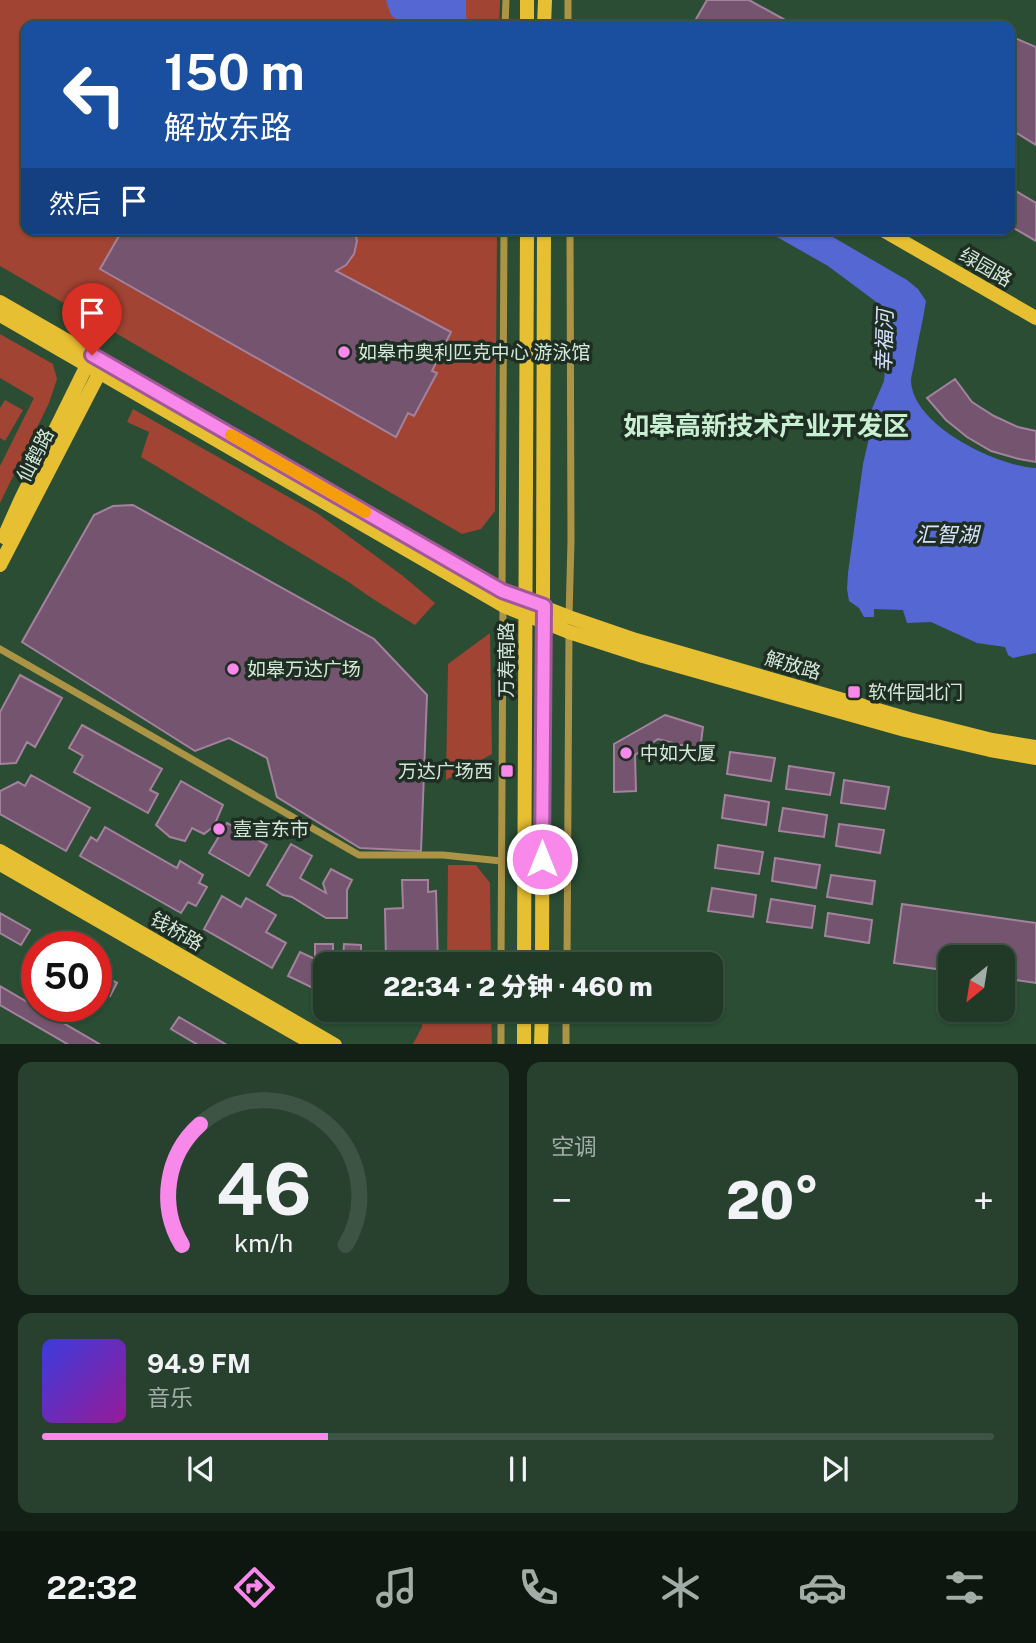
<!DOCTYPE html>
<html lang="zh">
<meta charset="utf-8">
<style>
:root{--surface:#203a27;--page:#28412f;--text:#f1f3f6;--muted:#a2ada7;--line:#3d5444;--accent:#f888e9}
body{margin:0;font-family:"Public Sans","Noto Sans SC",sans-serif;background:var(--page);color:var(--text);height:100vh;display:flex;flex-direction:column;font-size:26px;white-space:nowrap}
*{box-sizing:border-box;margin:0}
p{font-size:23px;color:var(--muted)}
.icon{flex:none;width:38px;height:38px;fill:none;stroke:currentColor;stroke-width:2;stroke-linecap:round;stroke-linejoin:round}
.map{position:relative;height:1044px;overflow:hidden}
.panel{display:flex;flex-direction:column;gap:18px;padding:18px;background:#122015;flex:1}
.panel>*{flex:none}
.hud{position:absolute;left:21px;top:21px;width:994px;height:214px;border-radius:14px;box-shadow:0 2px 5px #0004,0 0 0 2px var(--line);background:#1a4fa0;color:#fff;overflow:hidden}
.needle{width:46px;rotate:210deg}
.buttons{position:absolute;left:938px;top:945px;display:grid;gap:14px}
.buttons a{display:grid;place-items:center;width:77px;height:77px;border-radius:14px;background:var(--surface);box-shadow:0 2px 5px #0004,0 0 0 2px var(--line);font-size:35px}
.speed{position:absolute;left:21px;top:931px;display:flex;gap:14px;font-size:35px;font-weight:700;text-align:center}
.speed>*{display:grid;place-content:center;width:91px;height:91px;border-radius:50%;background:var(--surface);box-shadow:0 2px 5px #0004,0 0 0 2px var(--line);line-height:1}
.speed .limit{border:10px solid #d22;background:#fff;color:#111}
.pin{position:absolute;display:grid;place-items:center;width:60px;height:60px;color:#fff;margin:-72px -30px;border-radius:50% 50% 50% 0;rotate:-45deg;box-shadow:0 0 7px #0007}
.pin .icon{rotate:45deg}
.me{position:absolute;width:77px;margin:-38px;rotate:0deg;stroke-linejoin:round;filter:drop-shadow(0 0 5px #0008)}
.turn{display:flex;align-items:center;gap:24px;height:147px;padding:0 28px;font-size:32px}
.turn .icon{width:91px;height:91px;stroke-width:2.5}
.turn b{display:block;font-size:49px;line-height:60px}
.then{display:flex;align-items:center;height:66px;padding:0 28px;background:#0003;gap:14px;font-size:26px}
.big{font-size:52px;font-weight:800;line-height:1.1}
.panel .card{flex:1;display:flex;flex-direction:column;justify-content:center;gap:10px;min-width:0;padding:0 24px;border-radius:14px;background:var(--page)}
.panel .dial{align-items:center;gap:0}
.dial svg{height:182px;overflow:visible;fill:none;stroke:var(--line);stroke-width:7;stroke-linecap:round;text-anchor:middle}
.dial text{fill:var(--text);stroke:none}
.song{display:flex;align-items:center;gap:21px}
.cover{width:84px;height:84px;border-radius:10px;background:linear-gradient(135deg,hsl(240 70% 55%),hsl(300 70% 35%))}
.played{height:7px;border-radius:4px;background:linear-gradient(90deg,var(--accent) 30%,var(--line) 30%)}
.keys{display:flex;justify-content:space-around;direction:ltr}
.heat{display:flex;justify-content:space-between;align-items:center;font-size:38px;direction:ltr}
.panel .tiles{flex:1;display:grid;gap:18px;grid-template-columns:1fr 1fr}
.card:last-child{grid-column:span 2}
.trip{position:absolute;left:313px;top:952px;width:410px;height:70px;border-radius:14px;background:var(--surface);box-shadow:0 2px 5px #0004,0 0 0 2px var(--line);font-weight:800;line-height:70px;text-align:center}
.tabs{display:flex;height:112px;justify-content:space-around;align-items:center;background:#0d1710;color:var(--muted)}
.tabs .icon{width:49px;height:49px}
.tabs .on{color:var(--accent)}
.tabs b{font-size:32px;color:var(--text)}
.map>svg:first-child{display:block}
.green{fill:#a14433}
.water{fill:#5467d3}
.building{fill:#74546e;stroke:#a4829e;stroke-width:2}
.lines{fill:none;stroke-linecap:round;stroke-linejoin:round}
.street{stroke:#ac9446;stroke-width:7}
.secondary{stroke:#e7bf32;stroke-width:14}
.route-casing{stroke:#a15897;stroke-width:18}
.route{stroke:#f888e9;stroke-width:12}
.slow{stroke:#f59e0b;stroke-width:12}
.poi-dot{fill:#f888e9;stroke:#1f2e23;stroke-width:2.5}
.labels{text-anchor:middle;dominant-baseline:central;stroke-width:7;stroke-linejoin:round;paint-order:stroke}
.street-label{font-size:19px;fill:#d3e7d7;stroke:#1f2e23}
.poi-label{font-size:19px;fill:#d3e7d7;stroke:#1f2e23;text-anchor:start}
.water-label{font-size:21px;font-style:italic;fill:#d7e0fc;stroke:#1f2e23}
.district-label{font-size:26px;font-weight:bold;fill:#c7efd1;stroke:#1f2e23}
</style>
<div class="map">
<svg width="1036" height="1045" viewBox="0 0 1036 1045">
<rect width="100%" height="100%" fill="#2a4d34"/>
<path class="green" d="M 0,0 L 500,0 L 499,26 L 26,26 L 26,229 L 497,229 L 495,511 L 481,529 L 462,534 L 0,266 Z
M 0,334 L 53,364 L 57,379 L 49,403 L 0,503 L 0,466 L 34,398 L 0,378 Z
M 5,400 L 23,410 L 5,441 L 0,438 L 0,408 Z
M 133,409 L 317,513 L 403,576 L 435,603 L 415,625 L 373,599 L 347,581 L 141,457 L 149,432 L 127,422 Z
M 490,633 L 492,754 L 446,780 L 448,664 Z
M 448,865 L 476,865 L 490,883 L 491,964 L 447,964 Z
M 423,1010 L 491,1010 L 492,1044 L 413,1044 L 422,1027 Z"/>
<path class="water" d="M 386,0 L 466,0 L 466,17 L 472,26 L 404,26 L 391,15 Z
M 763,229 L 819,229 L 907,280 L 918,289 L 926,301 C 923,322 917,343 914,365 C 913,370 911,376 911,381 C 913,426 997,466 1036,468 L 1036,653 L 1013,658 L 1008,655 L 1005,647 L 977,643 L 931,622 L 907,623 L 903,610 L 874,609 L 874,617 L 864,617 L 859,608 L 849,601 L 847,589 L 848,573 L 863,464 L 870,434 L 871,411 L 884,381 L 885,369 L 891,354 L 890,324 L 887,314 L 875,301 L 828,266 Z"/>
<path class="building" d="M 707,0 L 749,0 L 796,26 L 749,26 L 744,23 L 743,26 L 692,26 Z
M 1010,36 L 1036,47 L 1036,145 L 1010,129 L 1012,121 L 1010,120 Z
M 1014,190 L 1036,203 L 1036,241 L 1010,226 L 1010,197 Z
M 123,229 L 354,229 L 357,241 L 354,254 L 346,265 L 336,271 L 451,332 L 432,371 L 437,373 L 414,416 L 408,413 L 396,437 L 100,269 Z
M 955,379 L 972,402 L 994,416 L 1018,427 L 1036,431 L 1036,462 L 1019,459 L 991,451 L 967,437 L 946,420 L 927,398 Z
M 133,505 L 374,639 L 427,695 L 421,851 L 360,848 L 277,797 L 267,758 L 229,738 L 195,751 L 22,642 L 94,515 L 113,506 Z
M 20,675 L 62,698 L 35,747 L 27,742 L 16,763 L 0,764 L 0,712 Z
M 665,715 L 703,727 L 700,750 L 658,739 L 635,755 L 636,791 L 614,792 L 614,744 Z
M 82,725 L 162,769 L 150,790 L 158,794 L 148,813 L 74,772 L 83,756 L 69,748 Z
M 730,752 L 775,758 L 771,781 L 727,774 Z
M 789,766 L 834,773 L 830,795 L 786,789 Z
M 31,775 L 90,808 L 66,851 L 0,814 L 0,791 L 18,782 L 25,786 Z
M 844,780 L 889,787 L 885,809 L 841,803 Z
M 181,781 L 223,805 L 214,826 L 204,834 L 192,828 L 185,841 L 170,837 L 156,825 Z
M 725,795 L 769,802 L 766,825 L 722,818 Z
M 783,808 L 827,815 L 824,837 L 779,831 Z
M 227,823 L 267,845 L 249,876 L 209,853 Z
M 839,824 L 884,830 L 880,853 L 836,846 Z
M 105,827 L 177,868 L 180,861 L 203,875 L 199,883 L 207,887 L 196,906 L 188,902 L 181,913 L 80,856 L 91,837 L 97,841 Z
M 291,844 L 312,856 L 300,878 L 326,893 L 323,883 L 331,869 L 352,880 L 347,890 L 347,918 L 326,918 L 292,897 L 283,895 L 267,885 Z
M 718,845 L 763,852 L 759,874 L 715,868 Z
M 775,858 L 820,865 L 816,888 L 772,881 Z
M 831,875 L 875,881 L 872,904 L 827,897 Z
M 402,880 L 428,880 L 428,892 L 436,891 L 438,964 L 388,964 L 386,961 L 385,909 L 403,908 Z
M 712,888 L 756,895 L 753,917 L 708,911 Z
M 222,896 L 241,907 L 246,898 L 276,915 L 266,932 L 286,943 L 272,968 L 204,929 Z
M 771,899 L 815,906 L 812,928 L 767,922 Z
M 902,904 L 1036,923 L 1036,983 L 1003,978 L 1003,957 L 950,957 L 950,971 L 894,963 Z
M 0,913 L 30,930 L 21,945 L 0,933 Z
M 828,913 L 872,920 L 869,943 L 825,936 Z
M 315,944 L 333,944 L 333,958 L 343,958 L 344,944 L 361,945 L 361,958 L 367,958 L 366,964 L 326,964 L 326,988 L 311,987 L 288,976 L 300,952 L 315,959 Z
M 96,971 L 117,983 L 110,996 L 96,988 Z
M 0,986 L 101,1045 L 69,1045 L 0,1005 Z
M 179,1017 L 227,1045 L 198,1045 L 171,1029 Z"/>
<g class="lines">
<path class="street" d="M 505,26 L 506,0
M 568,26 L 568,0
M 502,593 L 504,229
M 569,617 L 571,541 L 570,229
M 0,649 L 359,855 L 443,855 L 501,861
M 501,964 L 503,604
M 567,964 L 569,632
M 501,1045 L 501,1010
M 566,1045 L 566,1010"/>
<path class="secondary" d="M 527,26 L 527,0
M 544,26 L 545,0
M 881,229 L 1036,318
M 0,302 L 502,591 L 569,617 L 636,640 L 909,719 L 992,740 L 1036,747
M 0,315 L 504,606 L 569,632 L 643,656 L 905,730 L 990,750 L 1036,758
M 4,537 L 21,499 L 91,357
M 0,565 L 104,364
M 0,851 L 335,1045
M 0,864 L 315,1045
M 524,964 L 527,229
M 542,964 L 544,229
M 524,1045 L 524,1010
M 541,1045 L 542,1010"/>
</g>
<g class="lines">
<g class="route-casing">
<path id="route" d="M 92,355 L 502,591 L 544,606 L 542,859"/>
</g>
<use href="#route" class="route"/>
<path class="slow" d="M 231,435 L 365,512"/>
</g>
<g class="poi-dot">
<circle cx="344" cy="352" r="7"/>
<circle cx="233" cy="669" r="7"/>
<rect x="847" y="685" width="14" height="14" rx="3.5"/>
<circle cx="626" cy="753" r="7"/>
<rect x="500" y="764" width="14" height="14" rx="3.5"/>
<circle cx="219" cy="829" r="7"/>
</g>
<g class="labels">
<g class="street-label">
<text transform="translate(986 267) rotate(30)">绿园路</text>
<text transform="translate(35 455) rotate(-63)">仙鹤路</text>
<text transform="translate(506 660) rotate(-90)">万寿南路</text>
<text transform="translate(793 665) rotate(16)">解放路</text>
<text transform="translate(177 931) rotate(30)">钱桥路</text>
</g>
<g class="poi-label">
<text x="358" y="352">如皋市奥利匹克中心 游泳馆</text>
<text x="247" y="669">如皋万达广场</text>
<text x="868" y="692">软件园北门</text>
<text x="640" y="753">中如大厦</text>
<text x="493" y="771" text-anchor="end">万达广场西</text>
<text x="233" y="829">壹言东市</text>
</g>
<g class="water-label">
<text transform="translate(884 341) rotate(-88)">幸福河</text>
<text x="947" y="534">汇智湖</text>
</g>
<g class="district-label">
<text x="766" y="425">如皋高新技术产业开发区</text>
</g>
</g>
</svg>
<div class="buttons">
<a><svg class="needle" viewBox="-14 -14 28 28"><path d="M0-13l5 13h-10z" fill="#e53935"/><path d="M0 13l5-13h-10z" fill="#a2ada7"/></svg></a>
</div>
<div class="speed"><div class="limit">50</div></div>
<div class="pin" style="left:92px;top:355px;background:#d93025"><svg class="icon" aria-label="arrive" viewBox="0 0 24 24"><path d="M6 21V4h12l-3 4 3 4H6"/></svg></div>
<svg class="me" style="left:542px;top:859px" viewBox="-20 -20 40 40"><circle r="17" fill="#f888e9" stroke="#fff" stroke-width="3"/><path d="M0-11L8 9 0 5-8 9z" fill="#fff"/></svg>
<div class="trip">22:34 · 2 分钟 · 460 m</div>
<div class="hud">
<div class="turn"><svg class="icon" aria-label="left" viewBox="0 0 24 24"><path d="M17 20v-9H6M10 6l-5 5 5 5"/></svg><div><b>150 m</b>解放东路</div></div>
<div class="then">然后<svg class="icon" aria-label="arrive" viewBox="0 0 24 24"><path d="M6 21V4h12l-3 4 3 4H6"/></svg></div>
</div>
</div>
<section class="panel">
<div class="tiles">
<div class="card dial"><svg viewBox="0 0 100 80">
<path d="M14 69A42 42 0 1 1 86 69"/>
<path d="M14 69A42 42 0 0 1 22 16" stroke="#f888e9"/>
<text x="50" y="56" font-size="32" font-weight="700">46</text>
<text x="50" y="72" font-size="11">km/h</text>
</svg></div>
<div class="card"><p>空调</p>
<div class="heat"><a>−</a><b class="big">20°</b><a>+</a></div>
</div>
<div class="card">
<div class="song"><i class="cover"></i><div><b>94.9 FM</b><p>音乐</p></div></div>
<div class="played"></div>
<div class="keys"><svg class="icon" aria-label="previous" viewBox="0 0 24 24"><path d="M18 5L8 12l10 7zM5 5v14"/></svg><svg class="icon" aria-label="pause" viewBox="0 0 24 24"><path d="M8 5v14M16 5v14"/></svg><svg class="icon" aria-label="next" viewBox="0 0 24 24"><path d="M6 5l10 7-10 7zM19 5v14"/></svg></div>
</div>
</div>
</section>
<nav class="tabs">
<b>22:32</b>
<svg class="icon on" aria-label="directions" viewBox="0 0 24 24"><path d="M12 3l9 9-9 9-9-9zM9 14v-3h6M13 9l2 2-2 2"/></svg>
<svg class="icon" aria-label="music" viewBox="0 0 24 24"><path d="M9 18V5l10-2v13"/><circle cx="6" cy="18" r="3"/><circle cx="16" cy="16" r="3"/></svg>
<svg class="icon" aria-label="phone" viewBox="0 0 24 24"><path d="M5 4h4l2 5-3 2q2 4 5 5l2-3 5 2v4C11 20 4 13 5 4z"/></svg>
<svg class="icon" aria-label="climate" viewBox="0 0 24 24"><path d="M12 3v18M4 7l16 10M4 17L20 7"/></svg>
<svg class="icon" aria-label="car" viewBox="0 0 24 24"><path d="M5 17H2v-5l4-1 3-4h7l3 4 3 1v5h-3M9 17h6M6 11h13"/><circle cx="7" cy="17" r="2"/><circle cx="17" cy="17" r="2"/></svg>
<svg class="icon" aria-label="filters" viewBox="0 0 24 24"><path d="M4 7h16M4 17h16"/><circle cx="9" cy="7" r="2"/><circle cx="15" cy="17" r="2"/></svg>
</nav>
